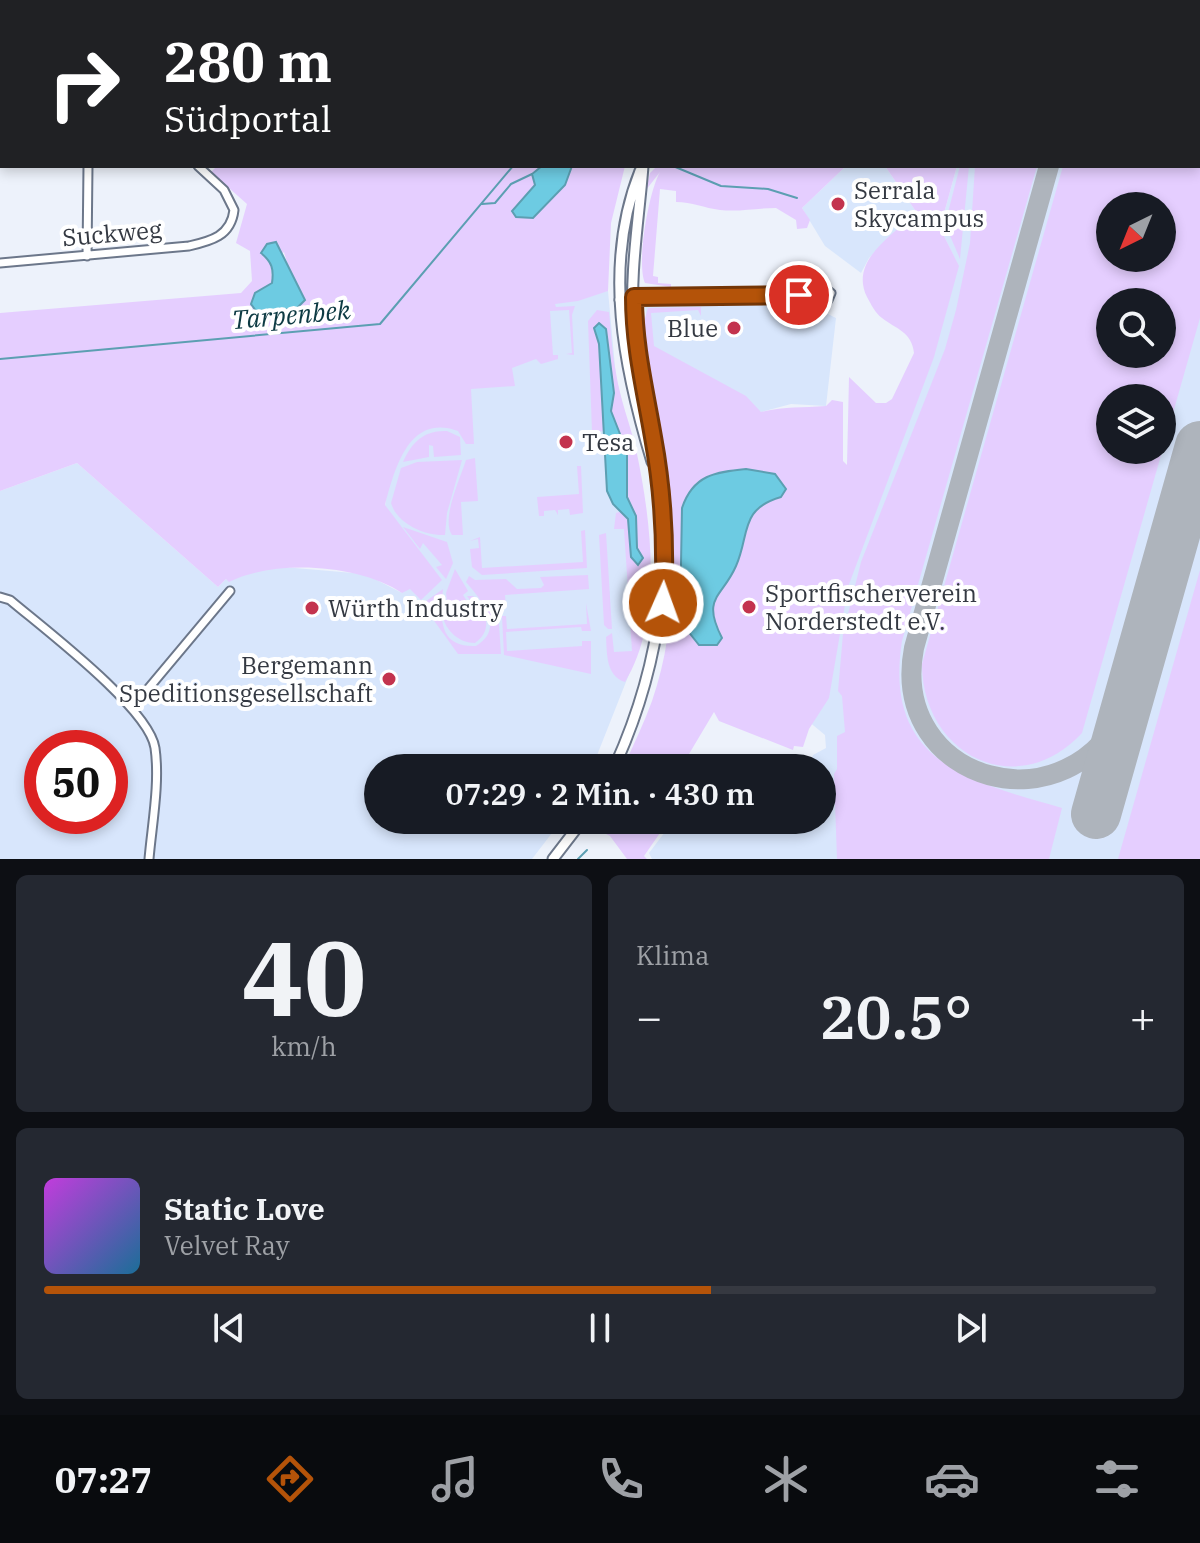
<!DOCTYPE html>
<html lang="de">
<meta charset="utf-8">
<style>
:root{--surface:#171b24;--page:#242831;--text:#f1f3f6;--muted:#9ea1a6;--line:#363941;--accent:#b45309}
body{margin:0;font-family:"IBM Plex Serif",serif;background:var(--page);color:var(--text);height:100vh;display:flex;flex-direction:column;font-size:30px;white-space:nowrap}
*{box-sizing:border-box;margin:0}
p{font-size:26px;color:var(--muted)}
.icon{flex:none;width:44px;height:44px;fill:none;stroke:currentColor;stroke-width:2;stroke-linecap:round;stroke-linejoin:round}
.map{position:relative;height:859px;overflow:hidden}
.details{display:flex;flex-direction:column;gap:16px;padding:16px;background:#0d0f14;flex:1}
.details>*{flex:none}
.guide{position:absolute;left:0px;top:0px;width:1200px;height:168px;box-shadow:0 4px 12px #0003;background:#202124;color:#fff;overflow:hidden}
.needle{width:52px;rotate:223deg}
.buttons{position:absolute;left:1096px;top:192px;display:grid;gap:16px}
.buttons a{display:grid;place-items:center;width:80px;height:80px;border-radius:50%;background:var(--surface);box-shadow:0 4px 12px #0003;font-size:40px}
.speed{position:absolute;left:24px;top:730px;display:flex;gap:16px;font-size:40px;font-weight:700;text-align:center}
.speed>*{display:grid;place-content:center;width:104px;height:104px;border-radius:50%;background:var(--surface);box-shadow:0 4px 12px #0003;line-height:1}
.speed .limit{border:12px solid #d22;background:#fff;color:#111}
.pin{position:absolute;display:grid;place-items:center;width:68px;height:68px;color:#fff;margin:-34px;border:4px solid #fff;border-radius:50%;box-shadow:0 2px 8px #0007}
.me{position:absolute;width:88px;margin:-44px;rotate:2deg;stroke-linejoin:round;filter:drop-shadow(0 0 6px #0008)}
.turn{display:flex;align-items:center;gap:28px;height:168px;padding:0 32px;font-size:36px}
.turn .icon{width:104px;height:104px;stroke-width:2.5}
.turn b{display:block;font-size:56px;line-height:68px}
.big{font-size:60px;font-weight:600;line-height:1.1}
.details .widget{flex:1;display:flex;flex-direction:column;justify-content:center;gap:12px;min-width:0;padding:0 28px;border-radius:12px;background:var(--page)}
.details .dial{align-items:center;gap:0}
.dial b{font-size:104px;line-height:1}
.song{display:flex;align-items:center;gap:24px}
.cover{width:96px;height:96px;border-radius:12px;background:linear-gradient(135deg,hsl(290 70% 55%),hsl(200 70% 35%))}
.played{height:8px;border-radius:4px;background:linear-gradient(90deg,var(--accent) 60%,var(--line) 60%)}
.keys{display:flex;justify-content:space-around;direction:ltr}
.heat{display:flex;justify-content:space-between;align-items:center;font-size:44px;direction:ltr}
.details .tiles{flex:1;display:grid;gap:16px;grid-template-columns:1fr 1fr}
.widget:last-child{grid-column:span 2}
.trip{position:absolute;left:364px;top:754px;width:472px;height:80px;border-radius:40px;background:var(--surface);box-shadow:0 4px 12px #0003;font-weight:600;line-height:80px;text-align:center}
.tabs{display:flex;height:128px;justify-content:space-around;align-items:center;background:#090b0e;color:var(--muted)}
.tabs .icon{width:56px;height:56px}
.tabs .current{color:var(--accent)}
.tabs b{font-size:36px;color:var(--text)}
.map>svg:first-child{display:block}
.built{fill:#d8e6fc;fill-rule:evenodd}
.green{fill:#e5ceff;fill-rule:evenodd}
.water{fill:#6dcbe2;stroke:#5c9fb2;stroke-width:2}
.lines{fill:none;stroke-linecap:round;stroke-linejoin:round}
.stream{stroke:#5c9fb2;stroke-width:2}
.taxiway{stroke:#aeb4bc;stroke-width:20}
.runway{stroke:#aeb4bc;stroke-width:50}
.minor-casing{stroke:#6c778a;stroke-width:11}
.secondary-casing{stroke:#6c778a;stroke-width:13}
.trunk-casing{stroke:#759ebc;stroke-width:15}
.minor{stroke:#fff;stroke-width:7}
.secondary{stroke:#fff;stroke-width:9}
.trunk{stroke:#acdefe;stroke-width:11}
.route-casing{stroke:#753606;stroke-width:20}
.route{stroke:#b45309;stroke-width:14}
.poi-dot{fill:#c3334e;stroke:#fff;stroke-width:3}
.labels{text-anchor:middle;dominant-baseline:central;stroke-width:8;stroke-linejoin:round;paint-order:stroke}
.poi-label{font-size:24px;fill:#343942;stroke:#fff;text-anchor:start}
.street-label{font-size:24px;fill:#343942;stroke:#fff}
.water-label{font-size:26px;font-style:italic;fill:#0d3a43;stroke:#fff}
</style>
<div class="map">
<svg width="1200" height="859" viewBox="0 0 1200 859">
<rect width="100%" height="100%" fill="#edf2fb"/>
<path class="built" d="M 1004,0 L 1200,0 L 1200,859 L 652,859 L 649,853 L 674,820 L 822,820 L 822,768 L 809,768 L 813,755 L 826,748 L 825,735 L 802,716 L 957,263 L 940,228 L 957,166 L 1198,166 L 1198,2 ZM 1110,206 L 1162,206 L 1162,258 L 1110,258 ZM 1110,302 L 1162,302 L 1162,354 L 1110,354 ZM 1110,398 L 1162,398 L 1162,450 L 1110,450 Z
M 846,166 L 885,166 L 917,213 L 869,258 L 861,273 L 825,246 L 802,208 Z
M 608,291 L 616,377 L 642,483 L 649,571 L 647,605 L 637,654 L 592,768 L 378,768 L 378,820 L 562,820 L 532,859 L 0,859 L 0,491 L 77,463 L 218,587 L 226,579 L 230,581 L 251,571 L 283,567 L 365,574 L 402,593 L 384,517 L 390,459 L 546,300 ZM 42,748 L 110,748 L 110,816 L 42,816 Z
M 797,299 L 801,301 L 804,314 L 826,313 L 836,318 L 826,406 L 791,404 L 761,412 L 649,349 L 645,305 L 655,301 Z"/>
<path class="green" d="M 119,0 L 691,0 L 690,2 Z
M 1110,0 L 1200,0 L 1200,318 L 1082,733 C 1017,803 922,755 922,664 L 1063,166 L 1198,166 L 1198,2 ZM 1162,206 L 1162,258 L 1110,258 L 1110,206 ZM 1162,302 L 1162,354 L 1110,354 L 1110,302 ZM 1162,398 L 1162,450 L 1110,450 L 1110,398 Z
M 217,166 L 625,166 L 611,223 L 608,291 L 578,301 L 555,304 L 556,307 L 575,306 L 572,315 L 574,355 L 566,354 L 572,353 L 569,310 L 550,311 L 553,355 L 558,355 L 558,359 L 541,364 L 536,359 L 512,368 L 515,386 L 471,389 L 474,444 L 466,444 L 458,431 C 409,413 395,468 385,505 L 442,580 L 421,600 L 410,589 L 402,593 C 359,564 275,559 229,582 L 226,579 L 218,587 L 77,463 L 0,491 L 0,313 L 241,293 L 252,281 L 250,251 L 236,243 L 247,204 L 211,172 ZM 284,252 L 290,273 L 304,300 L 296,309 L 256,311 L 255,293 L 272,283 L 271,261 Z
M 657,166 L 846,166 L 802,208 L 810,220 L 807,228 L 797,229 L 796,220 L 776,208 C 755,208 740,212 720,210 C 704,208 692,202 676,202 L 676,191 L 660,189 L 653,276 L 658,277 L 658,283 L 671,284 L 671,287 L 645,283 C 636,263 649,191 660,172 L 646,190 L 650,173 Z
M 885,166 L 957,166 L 940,228 L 959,266 L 934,357 L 848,587 L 829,698 L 809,729 L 803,747 L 794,746 L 793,750 L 719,721 L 714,712 L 689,754 L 703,760 L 698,768 L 623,768 C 633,746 644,723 652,701 C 696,575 654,451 640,325 L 643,325 L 648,308 L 701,307 L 701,316 L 698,310 L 651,313 L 654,346 L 746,396 L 761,412 C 786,406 801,408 826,406 L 832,400 L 843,402 L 843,461 L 847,465 L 849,377 L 876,403 L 886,403 L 892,399 L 914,353 C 912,332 896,329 882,318 C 875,313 871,304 867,297 C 849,261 892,235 917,213 ZM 686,496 L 781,497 L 765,502 L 748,519 L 740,555 L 729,579 L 714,597 L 714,623 Z
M 960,166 L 969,166 L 960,259 L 945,224 Z
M 975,166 L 1037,166 L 902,641 C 883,762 968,781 1062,808 L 1049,859 L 837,859 L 834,774 L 837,769 L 837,736 L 845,732 L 842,696 L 838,691 L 843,634 L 861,562 L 945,349 L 956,310 L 970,243 Z
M 597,310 L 609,312 C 611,332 612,353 616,373 C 620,399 630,424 636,449 C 651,520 664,618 625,682 C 606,676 607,654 606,637 L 612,633 L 614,652 L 632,651 L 624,529 L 614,529 L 616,513 L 623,511 L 628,519 L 631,557 L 642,555 L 637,548 L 635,520 L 627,497 L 627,452 L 611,411 L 614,393 L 606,329 L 599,323 L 594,328 L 599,344 L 604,431 L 592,432 L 588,321 Z
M 447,431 L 460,437 L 461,455 L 434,457 L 433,446 L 429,445 L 429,457 L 403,462 C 412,442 424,430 447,431 Z
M 475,458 L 478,501 L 461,502 L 463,535 L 452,535 C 441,519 460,479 466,460 Z
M 462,460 L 447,513 L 445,535 C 425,536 397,524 391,503 L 401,468 L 417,462 Z
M 577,466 L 581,466 L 583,513 L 570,515 L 569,509 L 558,510 L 558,515 L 555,510 L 544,511 L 544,516 L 539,516 L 537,497 L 579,494 Z
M 403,527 L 447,542 L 453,563 L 446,579 L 436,567 L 442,565 L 423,543 L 420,549 Z
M 585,530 L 587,568 L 482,575 L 472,567 L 470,549 L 479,548 L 478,539 L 470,541 L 480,537 L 482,568 L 583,562 L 581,531 Z
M 606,533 L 612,629 L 608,629 L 604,625 L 599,535 Z
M 455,569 L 468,591 L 463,595 L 475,613 L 478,611 L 467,596 L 473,596 C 486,609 494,630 475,643 C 459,643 446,631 442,615 L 448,610 L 446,593 Z
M 1200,570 L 1200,859 L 1118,859 Z
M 588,575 L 589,589 L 505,595 L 506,608 L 498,610 L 501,654 L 458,654 L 422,604 L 443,589 C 441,614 436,648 476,646 C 506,628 481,600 466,582 L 469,576 L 475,580 L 506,579 L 517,589 L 541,588 L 544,585 L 540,577 Z
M 586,603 L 591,631 L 582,631 L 581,627 L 506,632 L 507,651 L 582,646 L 582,641 L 591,641 L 591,674 L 504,655 L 502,616 L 506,616 L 507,629 L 587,624 Z
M 599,820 L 669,820 L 644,856 L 647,859 L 627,859 L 610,836 L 600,831 Z"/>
<path class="water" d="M 542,166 L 572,166 L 565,185 L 533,218 L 516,217 L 512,211 L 535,185 L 532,174 Z
M 276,242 L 305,300 L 296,309 L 256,311 L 251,304 L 255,293 L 272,283 C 274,269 272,262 261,253 L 267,244 Z
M 599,323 L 606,329 L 614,393 L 611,411 L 627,452 L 627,497 L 636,516 L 637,548 L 643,558 L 638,565 L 631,557 L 628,519 L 613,504 L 607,491 L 599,344 L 594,328 Z
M 746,469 L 775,474 L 786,489 L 781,497 C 739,509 750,535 736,566 C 722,598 701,597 722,638 L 717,645 L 699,645 L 680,621 L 682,508 C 693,475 715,472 746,469 Z"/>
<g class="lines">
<path class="stream" d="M 650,2 L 651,0
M 692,2 L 693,0
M 673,166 L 721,186 L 768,189 L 797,198
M 482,204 L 495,203 L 511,184 L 532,174
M 0,359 L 380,324 L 513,166
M 578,859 L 587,850"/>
<path class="taxiway" d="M 1095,2 L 1095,0
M 1049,166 L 914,648 C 888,782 1070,835 1127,703"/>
<path class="runway" d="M 1096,814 L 1200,446"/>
<g class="minor-casing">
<path id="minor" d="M 22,0 L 24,2
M 87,256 L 88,166
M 0,263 L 189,246 C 211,241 231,236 234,210 L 224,190 L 198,166
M 619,300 L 647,296 L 799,295 L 820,303 L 828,300 L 831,293 L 821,285 L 799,295
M 0,597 L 10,600 C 43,628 149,708 155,748 C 160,783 152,824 149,859
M 132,708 L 230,591"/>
</g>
<g class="secondary-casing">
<path id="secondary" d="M 709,2 L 710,0
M 640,171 C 602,266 624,369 652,462
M 614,768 C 664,658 674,556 653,437 C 647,401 638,366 634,329 C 629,275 639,220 643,166
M 553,859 L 583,820"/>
</g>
<g class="trunk-casing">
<path id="trunk" d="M 846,0 L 852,2
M 925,2 L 931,0"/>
</g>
<use href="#minor" class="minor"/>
<use href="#secondary" class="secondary"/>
<use href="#trunk" class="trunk"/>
</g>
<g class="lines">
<g class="route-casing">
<path id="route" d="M 663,603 C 666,548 663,491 653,437 C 645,390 634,346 634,297 L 799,295"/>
</g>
<use href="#route" class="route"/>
</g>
<g class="poi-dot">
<circle cx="838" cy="204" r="8"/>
<circle cx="734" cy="328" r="8"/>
<circle cx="566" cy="442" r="8"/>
<circle cx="749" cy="607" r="8"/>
<circle cx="312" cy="608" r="8"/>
<circle cx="389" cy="679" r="8"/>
</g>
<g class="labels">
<g class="poi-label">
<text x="854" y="190">Serrala<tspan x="854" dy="28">Skycampus</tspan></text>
<text x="718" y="328" text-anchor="end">Blue</text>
<text x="582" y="442">Tesa</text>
<text x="765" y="593">Sportfischerverein<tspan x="765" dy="28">Norderstedt e.V.</tspan></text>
<text x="328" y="608">Würth Industry</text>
<text x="373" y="665" text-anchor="end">Bergemann<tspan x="373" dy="28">Speditionsgesellschaft</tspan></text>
</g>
<g class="street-label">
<text transform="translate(112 233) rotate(-5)">Suckweg</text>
</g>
<g class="water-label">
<text transform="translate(291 314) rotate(-5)">Tarpenbek</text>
</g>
</g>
</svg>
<div class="buttons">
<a><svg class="needle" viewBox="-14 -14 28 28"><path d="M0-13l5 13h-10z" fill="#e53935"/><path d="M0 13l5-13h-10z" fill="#9ea1a6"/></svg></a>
<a><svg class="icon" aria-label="search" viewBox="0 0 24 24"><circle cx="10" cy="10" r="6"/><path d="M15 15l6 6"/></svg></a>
<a><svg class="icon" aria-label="layers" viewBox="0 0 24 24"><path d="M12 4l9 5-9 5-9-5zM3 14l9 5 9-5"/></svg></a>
</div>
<div class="speed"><div class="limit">50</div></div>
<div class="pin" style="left:799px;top:295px;background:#d93025"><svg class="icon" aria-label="arrive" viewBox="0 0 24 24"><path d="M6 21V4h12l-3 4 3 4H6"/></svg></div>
<svg class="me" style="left:663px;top:603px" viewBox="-20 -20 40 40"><circle r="17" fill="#b45309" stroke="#fff" stroke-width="3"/><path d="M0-11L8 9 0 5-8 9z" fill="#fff"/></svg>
<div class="trip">07:29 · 2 Min. · 430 m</div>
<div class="guide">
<div class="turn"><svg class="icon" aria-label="right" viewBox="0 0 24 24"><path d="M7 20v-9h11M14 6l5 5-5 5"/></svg><div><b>280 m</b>Südportal</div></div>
</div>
</div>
<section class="details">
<div class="tiles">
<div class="widget dial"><b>40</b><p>km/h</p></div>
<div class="widget"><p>Klima</p>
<div class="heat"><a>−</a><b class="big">20.5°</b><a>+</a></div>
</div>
<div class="widget">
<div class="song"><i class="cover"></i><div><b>Static Love</b><p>Velvet Ray</p></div></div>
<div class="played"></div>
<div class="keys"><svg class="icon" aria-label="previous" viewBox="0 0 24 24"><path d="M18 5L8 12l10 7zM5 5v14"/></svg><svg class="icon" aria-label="pause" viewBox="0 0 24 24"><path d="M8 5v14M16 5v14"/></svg><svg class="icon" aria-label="next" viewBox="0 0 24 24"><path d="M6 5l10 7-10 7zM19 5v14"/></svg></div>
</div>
</div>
</section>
<nav class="tabs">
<b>07:27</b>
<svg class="icon current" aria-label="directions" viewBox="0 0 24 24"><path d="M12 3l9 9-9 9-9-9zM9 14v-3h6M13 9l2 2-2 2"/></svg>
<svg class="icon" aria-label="music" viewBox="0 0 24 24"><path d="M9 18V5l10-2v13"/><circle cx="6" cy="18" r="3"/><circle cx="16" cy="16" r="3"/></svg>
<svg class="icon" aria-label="phone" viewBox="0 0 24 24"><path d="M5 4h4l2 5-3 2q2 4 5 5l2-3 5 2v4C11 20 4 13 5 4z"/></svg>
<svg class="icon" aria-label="climate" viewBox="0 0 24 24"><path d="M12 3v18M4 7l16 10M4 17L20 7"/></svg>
<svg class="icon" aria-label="car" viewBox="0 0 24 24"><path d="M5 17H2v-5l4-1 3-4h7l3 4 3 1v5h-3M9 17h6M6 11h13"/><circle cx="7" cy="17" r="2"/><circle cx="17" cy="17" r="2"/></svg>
<svg class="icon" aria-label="filters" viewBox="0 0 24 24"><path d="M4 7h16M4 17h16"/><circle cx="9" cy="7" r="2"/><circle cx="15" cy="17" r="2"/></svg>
</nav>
